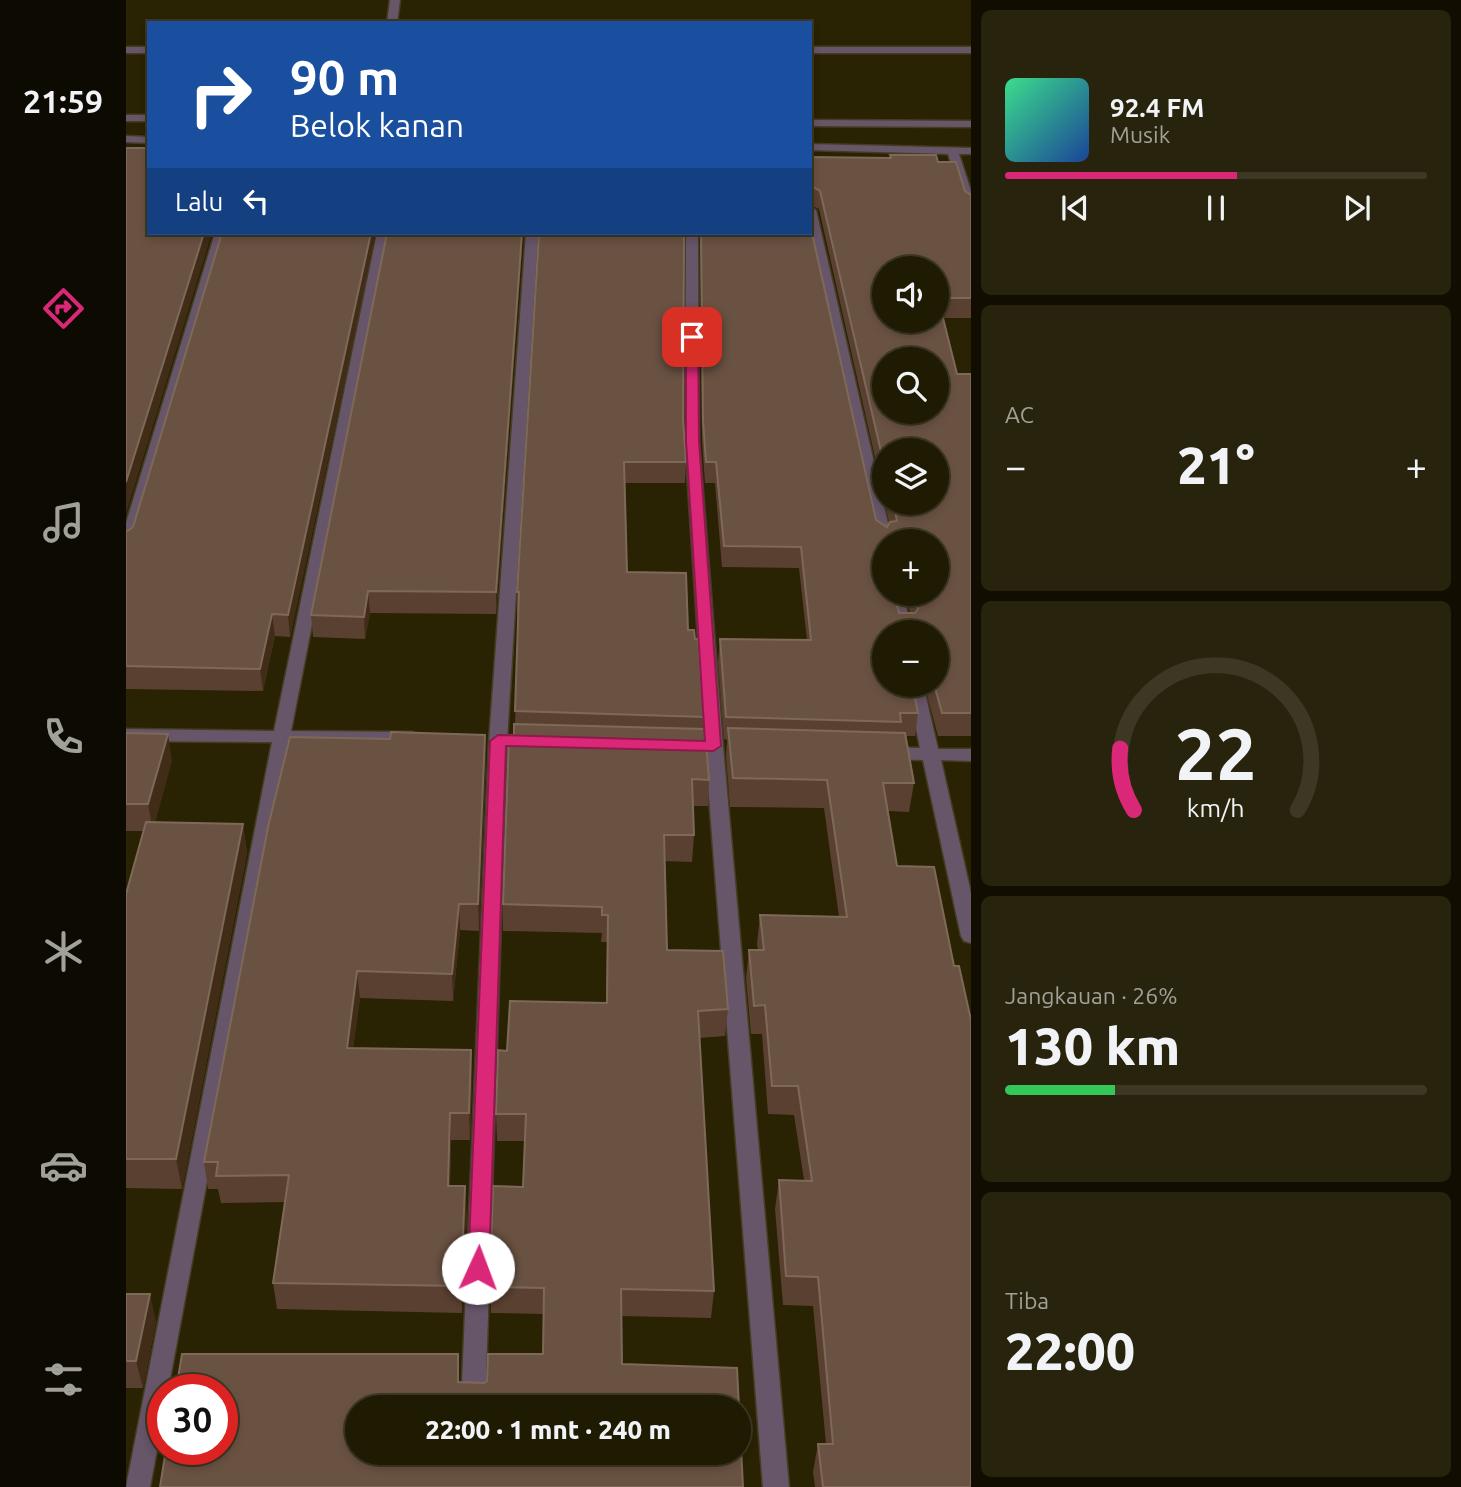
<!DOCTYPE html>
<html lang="id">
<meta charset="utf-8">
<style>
:root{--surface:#1f1a02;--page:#27230c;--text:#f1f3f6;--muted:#a1a199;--line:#3c3824;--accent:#db2777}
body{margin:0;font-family:Ubuntu,sans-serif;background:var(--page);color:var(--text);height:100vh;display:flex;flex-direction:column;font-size:26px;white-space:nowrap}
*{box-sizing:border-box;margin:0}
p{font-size:23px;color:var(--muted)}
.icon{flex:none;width:38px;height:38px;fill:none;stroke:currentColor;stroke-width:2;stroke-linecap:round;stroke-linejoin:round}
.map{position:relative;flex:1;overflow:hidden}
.drawer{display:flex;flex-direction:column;gap:10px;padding:10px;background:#110e01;width:490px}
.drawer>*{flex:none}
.guide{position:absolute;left:21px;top:21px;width:665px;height:214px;border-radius:0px;box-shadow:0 4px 10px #0003,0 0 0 2px var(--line);background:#1a4fa0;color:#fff;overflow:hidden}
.buttons{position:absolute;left:746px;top:256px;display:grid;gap:14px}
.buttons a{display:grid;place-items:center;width:77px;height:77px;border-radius:50%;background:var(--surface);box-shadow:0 4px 10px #0003,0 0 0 2px var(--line);font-size:35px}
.speed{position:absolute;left:21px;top:1374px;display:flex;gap:14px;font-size:35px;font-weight:700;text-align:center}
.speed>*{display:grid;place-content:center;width:91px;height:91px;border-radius:50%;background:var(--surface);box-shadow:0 4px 10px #0003,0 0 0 2px var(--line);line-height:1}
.speed .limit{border:10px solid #d22;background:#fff;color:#111}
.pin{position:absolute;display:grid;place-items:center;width:60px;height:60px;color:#fff;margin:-30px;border-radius:14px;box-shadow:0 4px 10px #0006}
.me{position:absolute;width:77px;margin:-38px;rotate:2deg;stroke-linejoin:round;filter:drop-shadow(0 0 5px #0008)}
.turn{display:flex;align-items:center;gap:24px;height:147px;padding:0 28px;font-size:32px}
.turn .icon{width:91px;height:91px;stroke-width:2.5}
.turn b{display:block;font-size:49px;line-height:60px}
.then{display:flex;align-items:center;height:66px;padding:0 28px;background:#0003;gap:14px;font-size:26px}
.big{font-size:52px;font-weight:800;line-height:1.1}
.drawer .tile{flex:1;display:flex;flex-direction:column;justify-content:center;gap:10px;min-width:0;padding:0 24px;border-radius:10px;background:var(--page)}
.drawer .dial{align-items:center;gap:0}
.dial svg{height:182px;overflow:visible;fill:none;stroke:var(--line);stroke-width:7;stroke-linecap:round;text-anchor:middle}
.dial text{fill:var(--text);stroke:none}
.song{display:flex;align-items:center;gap:21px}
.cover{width:84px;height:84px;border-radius:10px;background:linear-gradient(135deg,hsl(150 70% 55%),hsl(220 70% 35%))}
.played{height:7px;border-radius:4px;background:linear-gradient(90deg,var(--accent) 55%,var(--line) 55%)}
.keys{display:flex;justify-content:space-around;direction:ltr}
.heat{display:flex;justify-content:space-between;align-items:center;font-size:38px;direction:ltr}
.charge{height:10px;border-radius:5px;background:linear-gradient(90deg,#34c759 26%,var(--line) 0)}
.trip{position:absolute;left:219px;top:1395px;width:406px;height:70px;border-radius:35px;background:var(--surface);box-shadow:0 4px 10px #0003,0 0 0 2px var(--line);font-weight:800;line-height:70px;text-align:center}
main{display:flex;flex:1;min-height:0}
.menu{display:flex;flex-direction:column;width:126px;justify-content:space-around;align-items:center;background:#0c0a01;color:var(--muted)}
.menu .icon{width:49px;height:49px}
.menu .on{color:var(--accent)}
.menu b{font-size:32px;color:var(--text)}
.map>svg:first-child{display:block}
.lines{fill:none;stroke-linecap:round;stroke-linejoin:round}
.minor-casing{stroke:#443e20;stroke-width:3}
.minor{fill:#675569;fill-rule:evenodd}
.wall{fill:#5a4030;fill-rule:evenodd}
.shaded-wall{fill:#402c17}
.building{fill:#6a5242;stroke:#7e6959;stroke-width:2;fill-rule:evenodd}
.route{fill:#db2777;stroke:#8e194d;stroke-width:2}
</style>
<main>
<nav class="menu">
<b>21:59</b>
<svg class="icon on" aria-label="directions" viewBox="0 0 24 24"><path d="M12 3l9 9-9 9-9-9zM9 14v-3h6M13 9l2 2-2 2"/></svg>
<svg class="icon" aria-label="music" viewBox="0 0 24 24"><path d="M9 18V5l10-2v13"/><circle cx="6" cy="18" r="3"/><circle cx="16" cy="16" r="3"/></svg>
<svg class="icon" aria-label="phone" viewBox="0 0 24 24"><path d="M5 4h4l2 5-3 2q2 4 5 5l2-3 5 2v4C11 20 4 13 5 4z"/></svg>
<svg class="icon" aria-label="climate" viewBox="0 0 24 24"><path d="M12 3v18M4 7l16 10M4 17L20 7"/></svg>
<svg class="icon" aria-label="car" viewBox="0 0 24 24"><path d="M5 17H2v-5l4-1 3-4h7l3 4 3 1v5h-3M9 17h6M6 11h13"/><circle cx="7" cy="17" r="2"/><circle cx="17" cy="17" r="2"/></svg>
<svg class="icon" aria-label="filters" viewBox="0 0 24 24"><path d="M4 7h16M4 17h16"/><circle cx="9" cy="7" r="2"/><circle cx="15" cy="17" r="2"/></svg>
</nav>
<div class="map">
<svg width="845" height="1487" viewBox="0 0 845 1487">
<rect width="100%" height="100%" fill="#292203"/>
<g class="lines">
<g class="minor-casing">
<path id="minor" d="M 264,0 L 274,0 L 271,23 L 261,23 Z
M 0,47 L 23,47 L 23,53 L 0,53 Z
M 684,47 L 845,47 L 845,53 L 684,53 Z
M 0,115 L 23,115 L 23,121 L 0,121 Z
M 684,120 L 845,121 L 845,127 L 684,126 Z
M 0,136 L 23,137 L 23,143 L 0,142 Z
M 684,144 L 845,148 L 845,154 L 833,154 L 845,191 L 845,213 L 839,209 L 822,154 L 684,150 Z
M 684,207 L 690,210 L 766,541 L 758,541 L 758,546 L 750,541 L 683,233 Z
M 89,233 L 101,233 L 8,548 L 0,553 L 0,523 Z
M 251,233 L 263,233 L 165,731 L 287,732 L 296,738 L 287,744 L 163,742 L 42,1390 L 37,1390 L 37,1418 L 24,1487 L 0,1487 L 146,742 L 0,741 L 0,729 L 148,731 Z
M 400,233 L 412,233 L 381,741 L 359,1407 L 335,1407 L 363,741 Z
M 560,233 L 572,233 L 573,441 L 597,746 L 663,1487 L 637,1487 L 579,746 L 559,441 Z
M 761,593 L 777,593 L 786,632 L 770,632 Z
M 781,684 L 797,684 L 812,749 L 845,749 L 845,761 L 815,760 L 845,893 L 845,943 L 838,941 L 835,936 L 797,760 L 759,759 L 750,753 L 759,747 L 794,748 Z
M 332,1452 L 358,1452 L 357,1487 L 331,1487 Z"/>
</g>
<use href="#minor" class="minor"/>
</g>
<path class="wall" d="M 764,155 L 812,162 L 839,191 L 845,195 L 845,318 L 817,318 L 831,374 L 845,374 L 845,736 L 812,736 L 798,684 L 810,684 L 810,632 L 758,632 L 792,713 L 789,736 L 779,736 L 788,783 L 783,812 L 762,811 L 845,1487 L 689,1487 L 687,1472 L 692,1444 L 700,1444 L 687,1306 L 657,1305 L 649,1209 L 653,1180 L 678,1180 L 668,1115 L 642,1114 L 636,1034 L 625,1034 L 620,978 L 623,950 L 632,950 L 631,944 L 634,915 L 713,917 L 698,808 L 604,807 L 600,756 L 601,740 L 598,739 L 592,662 L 594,639 L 681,640 L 673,568 L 596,567 L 589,483 L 579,483 L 576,441 L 574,233 L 684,233 L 750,520 L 761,527 L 763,522 L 759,502 L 810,502 L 758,450 L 758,497 L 693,209 L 684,205 L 684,157 L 764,158 ZM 758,541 L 810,593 L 779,593 L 784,613 L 773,613 L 758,593 Z
M 250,233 L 164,637 L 149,636 L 137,691 L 0,689 L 0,532 L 7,527 Z
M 261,233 L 397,233 L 370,614 L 244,613 L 239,639 L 187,637 L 185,615 Z
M 413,233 L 558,233 L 557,420 L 560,462 L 559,483 L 499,483 L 501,572 L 560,573 L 562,630 L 568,630 L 569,639 L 572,639 L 578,717 L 577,729 L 579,729 L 583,780 L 582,806 L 567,806 L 568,835 L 566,862 L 538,861 L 541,950 L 597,951 L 602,1009 L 599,1036 L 573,1038 L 588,1291 L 585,1318 L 495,1316 L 496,1364 L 611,1368 L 617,1487 L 34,1487 L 40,1449 L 96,1449 L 96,1390 L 50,1390 L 56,1354 L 332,1354 L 333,1382 L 358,1383 L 361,1381 L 362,1354 L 417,1354 L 418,1314 L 365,1313 L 364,1287 L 367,1186 L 397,1187 L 399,1141 L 371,1141 L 370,1114 L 372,1050 L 381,1051 L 384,1001 L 480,1003 L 481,942 L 475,942 L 476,933 L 377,931 L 377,904 L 383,735 L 388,735 L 389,724 L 392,614 L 391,614 L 391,592 ZM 231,1407 L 612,1407 L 612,1452 L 358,1452 L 358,1463 L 330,1463 L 330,1452 L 231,1452 Z
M 0,733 L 46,760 L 29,822 L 117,824 L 121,853 L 56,1189 L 0,1188 L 0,894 L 18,831 L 0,831 Z
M 359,735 L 360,761 L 353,931 L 334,930 L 327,1001 L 234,998 L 227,1048 L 345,1050 L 346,1077 L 344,1140 L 325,1140 L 324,1186 L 341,1213 L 336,1313 L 151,1309 L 147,1283 L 159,1202 L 95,1203 L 92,1189 L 82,1189 L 78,1162 L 264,739 Z
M 0,1294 L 30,1321 L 17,1388 L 0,1388 Z"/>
<path class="shaded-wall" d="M 78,233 L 86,233 L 0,514 L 0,482 Z
M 245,233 L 250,233 L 164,637 L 162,615 Z
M 396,233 L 397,233 L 370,614 L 370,592 Z
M 242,591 L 244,613 L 239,639 L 238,617 Z
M 146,614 L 149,636 L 137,691 L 134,669 Z
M 42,734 L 46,760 L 27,831 L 22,804 Z
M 359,735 L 360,761 L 353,931 L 352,904 Z
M 117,824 L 121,853 L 56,1189 L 50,1159 Z
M 333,904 L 334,930 L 327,1001 L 326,974 Z
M 231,971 L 234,998 L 223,1075 L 221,1048 Z
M 345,1050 L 346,1077 L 344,1140 L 343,1113 Z
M 324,1113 L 325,1140 L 323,1213 L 322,1186 Z
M 339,1186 L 341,1213 L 336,1313 L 335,1286 Z
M 24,1294 L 30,1321 L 17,1388 L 10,1361 Z
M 328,1452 L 330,1452 L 329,1487 L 328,1463 Z"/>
<path class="building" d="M 0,148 L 23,148 L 23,233 L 78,233 L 0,482 Z
M 764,155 L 810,155 L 812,162 L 830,162 L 839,191 L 845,195 L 845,298 L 812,298 L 831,374 L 845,374 L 845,713 L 816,713 L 808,684 L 810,684 L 810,632 L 758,632 L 758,684 L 786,684 L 792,713 L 774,713 L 775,722 L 600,717 L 594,639 L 685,640 L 675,547 L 598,546 L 590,462 L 580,462 L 577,420 L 575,233 L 684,233 L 684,224 L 750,520 L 761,527 L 764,522 L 771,521 L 767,502 L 810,502 L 810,450 L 758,450 L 758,464 L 694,191 L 685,186 L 684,195 L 684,157 L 765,158 ZM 758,268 L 810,268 L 810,320 L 758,320 ZM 758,359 L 810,359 L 810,411 L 758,411 ZM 758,541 L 810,541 L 810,593 L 788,593 L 792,609 L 789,613 L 773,613 L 768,593 L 758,593 Z
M 96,233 L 245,233 L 162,615 L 146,614 L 134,669 L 0,666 L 0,532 L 7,527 Z
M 261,233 L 396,233 L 370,592 L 242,591 L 238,617 L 185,615 Z
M 413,233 L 558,233 L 557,420 L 560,462 L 498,462 L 501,572 L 560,573 L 562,630 L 568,630 L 569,639 L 572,639 L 578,717 L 389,711 L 393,592 L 391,592 Z
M 388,724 L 579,729 L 583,780 L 566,779 L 568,835 L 538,835 L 541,950 L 597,951 L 602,1009 L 572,1011 L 588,1291 L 495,1289 L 496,1364 L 611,1368 L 617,1487 L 34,1487 L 40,1449 L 96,1449 L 96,1390 L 50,1390 L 56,1354 L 332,1354 L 332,1382 L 358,1383 L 361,1381 L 362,1354 L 417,1354 L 418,1288 L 364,1287 L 367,1186 L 397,1187 L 400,1114 L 370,1114 L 372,1050 L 381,1051 L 384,1001 L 481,1003 L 482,915 L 476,915 L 476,907 L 377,904 L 383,735 L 388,735 ZM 231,1407 L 612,1407 L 612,1452 L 358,1452 L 358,1463 L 328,1463 L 328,1452 L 231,1452 Z
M 602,728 L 779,733 L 788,783 L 757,783 L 771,866 L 808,867 L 828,966 L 833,966 L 845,1020 L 845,1487 L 697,1487 L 692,1444 L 707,1444 L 692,1277 L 660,1276 L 653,1180 L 686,1181 L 672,1086 L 646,1086 L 639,1005 L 628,1006 L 623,950 L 638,950 L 634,915 L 721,917 L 701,780 L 607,778 Z
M 265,732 L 359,735 L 352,904 L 333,904 L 326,974 L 231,971 L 221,1048 L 345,1050 L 343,1113 L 324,1113 L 322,1186 L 339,1186 L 335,1286 L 147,1283 L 163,1175 L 90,1176 L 92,1162 L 78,1162 L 142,827 L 164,737 L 264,739 Z
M 0,733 L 42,734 L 22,804 L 0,804 Z
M 20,822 L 117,824 L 50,1159 L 0,1159 L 0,894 Z
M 0,1294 L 24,1294 L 10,1361 L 0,1361 Z"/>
<path class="route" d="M 566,333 L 572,337 L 573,441 L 595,746 L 587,751 L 380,746 L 363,1268 L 360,1275 L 352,1277 L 345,1275 L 342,1268 L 364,741 L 372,735 L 579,741 L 560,441 L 560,337 Z"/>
</svg>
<div class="buttons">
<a><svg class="icon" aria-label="sound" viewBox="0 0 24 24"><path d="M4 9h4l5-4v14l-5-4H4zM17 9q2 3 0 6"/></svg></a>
<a><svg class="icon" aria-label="search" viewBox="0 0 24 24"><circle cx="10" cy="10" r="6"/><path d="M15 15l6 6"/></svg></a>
<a><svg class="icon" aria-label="layers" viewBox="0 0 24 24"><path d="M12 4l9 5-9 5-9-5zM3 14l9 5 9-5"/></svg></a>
<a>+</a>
<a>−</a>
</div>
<div class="speed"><div class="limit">30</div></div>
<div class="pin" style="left:566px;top:337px;background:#d93025"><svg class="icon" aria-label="arrive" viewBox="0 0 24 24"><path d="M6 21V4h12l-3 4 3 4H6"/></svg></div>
<svg class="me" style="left:352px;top:1268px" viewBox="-20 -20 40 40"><circle r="19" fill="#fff"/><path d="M0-13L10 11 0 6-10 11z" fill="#db2777"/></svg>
<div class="trip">22:00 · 1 mnt · 240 m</div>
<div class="guide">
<div class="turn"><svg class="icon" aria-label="right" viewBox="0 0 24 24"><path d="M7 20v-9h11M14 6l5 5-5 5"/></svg><div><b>90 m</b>Belok kanan</div></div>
<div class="then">Lalu<svg class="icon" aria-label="left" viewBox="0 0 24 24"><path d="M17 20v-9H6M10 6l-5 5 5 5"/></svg></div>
</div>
</div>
<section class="drawer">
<div class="tile">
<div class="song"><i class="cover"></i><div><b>92.4 FM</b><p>Musik</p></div></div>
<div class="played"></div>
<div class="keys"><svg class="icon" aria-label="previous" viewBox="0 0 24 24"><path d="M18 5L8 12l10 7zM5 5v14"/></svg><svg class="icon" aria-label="pause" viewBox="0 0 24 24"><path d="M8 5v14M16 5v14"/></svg><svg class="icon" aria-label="next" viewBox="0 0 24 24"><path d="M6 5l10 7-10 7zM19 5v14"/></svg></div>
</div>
<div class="tile"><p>AC</p>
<div class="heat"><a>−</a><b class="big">21°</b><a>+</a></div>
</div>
<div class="tile dial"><svg viewBox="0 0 100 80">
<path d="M14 69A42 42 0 1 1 86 69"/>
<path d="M14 69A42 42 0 0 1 8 42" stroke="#db2777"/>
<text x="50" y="56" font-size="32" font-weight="700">22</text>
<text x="50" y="72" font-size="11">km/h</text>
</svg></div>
<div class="tile"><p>Jangkauan · 26%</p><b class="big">130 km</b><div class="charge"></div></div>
<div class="tile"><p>Tiba</p><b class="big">22:00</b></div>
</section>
</main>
